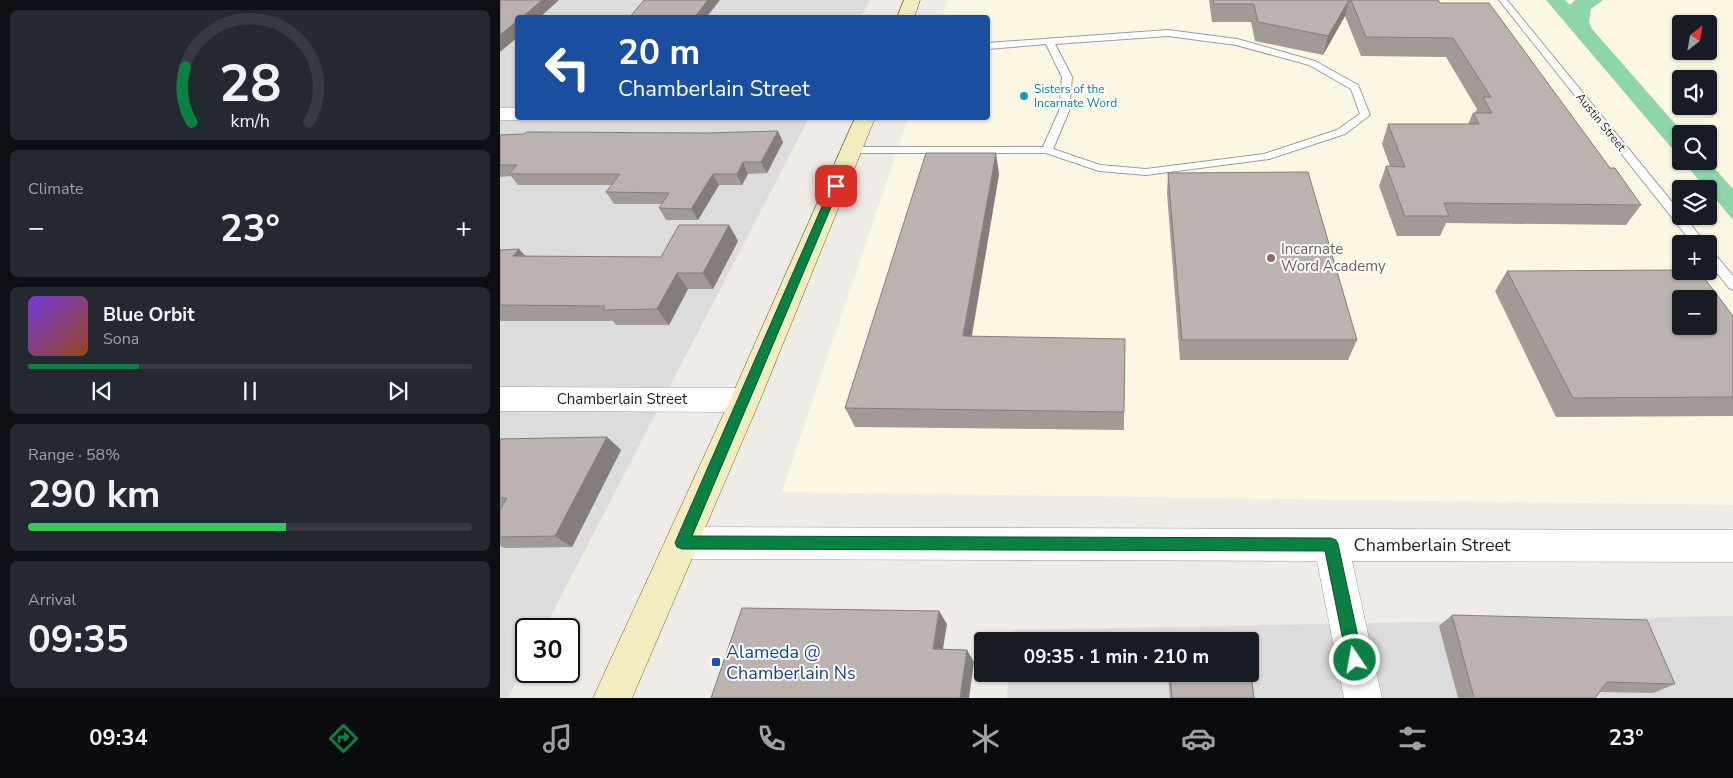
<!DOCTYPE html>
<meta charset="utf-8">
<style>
:root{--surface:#171b24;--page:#242831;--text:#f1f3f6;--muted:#9ea1a6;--line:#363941;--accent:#0b8043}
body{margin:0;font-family:"Nunito Sans",sans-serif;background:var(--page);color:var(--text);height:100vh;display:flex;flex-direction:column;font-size:19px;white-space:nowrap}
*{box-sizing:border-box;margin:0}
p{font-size:16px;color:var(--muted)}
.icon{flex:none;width:28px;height:28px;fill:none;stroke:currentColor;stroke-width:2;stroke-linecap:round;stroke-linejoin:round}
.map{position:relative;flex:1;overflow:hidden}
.side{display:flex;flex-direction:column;gap:10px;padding:10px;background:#0d0f14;width:500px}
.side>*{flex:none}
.top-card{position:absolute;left:15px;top:15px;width:475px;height:105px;border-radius:5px;box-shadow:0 1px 4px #0004;background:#1a4fa0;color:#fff;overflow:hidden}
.needle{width:32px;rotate:31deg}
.tools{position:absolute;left:1172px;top:15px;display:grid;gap:10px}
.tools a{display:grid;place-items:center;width:45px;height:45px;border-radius:5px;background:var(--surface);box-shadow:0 1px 4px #0004;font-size:25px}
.speed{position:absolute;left:15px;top:618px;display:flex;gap:10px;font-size:25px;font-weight:700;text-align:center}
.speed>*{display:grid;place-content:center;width:65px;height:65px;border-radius:50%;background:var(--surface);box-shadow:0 1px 4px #0004;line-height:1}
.speed .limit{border:2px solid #111;border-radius:8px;background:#fff;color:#111}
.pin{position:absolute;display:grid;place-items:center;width:42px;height:42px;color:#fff;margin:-21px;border-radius:10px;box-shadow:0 2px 8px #0006}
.me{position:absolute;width:55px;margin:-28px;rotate:348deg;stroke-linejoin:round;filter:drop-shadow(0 0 4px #0008)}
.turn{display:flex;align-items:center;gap:18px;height:105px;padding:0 20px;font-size:22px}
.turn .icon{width:65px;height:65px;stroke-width:2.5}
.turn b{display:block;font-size:35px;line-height:42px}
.big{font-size:38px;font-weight:700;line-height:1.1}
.side .widget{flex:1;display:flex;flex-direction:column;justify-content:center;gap:8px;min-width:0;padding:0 18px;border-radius:8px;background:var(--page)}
.side .dial{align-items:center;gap:0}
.dial svg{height:130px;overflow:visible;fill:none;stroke:var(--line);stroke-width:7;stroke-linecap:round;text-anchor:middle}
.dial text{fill:var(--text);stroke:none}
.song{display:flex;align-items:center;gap:15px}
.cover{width:60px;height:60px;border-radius:8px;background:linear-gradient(135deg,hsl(260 70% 55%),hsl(20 70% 35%))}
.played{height:5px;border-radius:2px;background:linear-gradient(90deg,var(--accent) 25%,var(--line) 25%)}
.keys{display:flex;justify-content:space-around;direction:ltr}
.heat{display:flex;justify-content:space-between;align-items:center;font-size:28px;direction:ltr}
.charge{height:8px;border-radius:4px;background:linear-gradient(90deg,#34c759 58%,var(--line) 0)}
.trip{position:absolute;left:474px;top:632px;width:285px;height:50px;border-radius:5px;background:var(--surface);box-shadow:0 1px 4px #0004;font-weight:700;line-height:50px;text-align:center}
.dock{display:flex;height:80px;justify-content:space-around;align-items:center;background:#090b0e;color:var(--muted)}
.dock .icon{width:35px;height:35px}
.dock .active{color:var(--accent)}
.dock b{font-size:22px;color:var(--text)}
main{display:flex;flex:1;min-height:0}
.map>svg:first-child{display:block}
.residential{fill:#dddcdd}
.education{fill:#fcf7e3;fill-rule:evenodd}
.pitch{fill:#8ed5ac}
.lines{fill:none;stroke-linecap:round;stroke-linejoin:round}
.lane-casing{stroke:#9c9c9c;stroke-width:2}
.street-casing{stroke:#9c9c9c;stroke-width:1}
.secondary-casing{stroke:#6c6511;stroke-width:1}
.lane{fill:#fff;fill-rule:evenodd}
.street{fill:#fff;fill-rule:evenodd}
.secondary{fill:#f3ecc1;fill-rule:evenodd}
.wall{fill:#a29a97}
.shaded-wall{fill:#847d7b}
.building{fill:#bcb3b0;stroke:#847d7b;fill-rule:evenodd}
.route{fill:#0b8043;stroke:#07532c}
.culture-dot{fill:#0f9aa8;stroke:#fff;stroke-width:2}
.education-dot{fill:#8d6e63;stroke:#fff;stroke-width:2}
.transit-dot{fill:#1a4fb4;stroke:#fff;stroke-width:2}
.labels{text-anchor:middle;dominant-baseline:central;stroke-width:4;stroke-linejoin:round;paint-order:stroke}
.far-culture-label{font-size:12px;fill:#0d838f;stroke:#fff;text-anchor:start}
.far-street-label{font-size:12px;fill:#1f1f1f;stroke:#fff}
.education-label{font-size:15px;fill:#785e54;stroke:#fff;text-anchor:start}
.street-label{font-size:15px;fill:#1f1f1f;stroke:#fff}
.near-street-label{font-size:18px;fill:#1f1f1f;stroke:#fff}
.near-transit-label{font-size:18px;fill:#164399;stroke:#fff;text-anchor:start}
</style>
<main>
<section class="side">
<div class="widget dial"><svg viewBox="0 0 100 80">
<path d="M14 69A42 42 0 1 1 86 69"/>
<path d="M14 69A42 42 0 0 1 10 35" stroke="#0b8043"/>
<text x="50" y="56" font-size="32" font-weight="700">28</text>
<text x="50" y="72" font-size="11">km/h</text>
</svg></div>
<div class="widget"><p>Climate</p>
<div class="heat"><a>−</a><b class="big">23°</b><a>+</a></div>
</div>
<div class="widget">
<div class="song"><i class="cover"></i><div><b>Blue Orbit</b><p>Sona</p></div></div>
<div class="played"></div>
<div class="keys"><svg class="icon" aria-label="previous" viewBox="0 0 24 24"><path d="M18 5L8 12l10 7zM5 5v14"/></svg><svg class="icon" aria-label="pause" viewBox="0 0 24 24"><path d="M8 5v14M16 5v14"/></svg><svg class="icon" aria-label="next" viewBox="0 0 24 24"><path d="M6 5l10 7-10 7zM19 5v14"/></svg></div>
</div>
<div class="widget"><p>Range · 58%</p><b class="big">290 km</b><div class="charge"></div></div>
<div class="widget"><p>Arrival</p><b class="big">09:35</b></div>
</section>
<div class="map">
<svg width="1233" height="698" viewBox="0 0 1233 698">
<rect width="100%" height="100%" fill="#efebe7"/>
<path class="residential" d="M 0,0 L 370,0 L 360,18 L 18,18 L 18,118 L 309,118 L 44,629 L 26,629 L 26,663 L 8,698 L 0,698 Z
M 1233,616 L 1233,698 L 507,698 L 509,674 L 750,674 L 750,641 L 512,641 L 513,630 Z"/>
<path class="education" d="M 448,0 L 1233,0 L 1233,505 L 282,492 L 408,118 L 488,118 L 488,18 L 442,17 ZM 1181,24 L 1209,24 L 1209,51 L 1181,51 ZM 1181,79 L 1209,79 L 1209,106 L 1181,106 ZM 1181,134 L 1209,134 L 1209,161 L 1181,161 ZM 1181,189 L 1209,189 L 1209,216 L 1181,216 ZM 1181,244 L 1209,244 L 1209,271 L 1181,271 ZM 1181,299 L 1209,299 L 1209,326 L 1181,326 Z"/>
<path class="pitch" d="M 1046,0 L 1065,0 L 1070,5 L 1075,0 L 1103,0 L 1091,9 L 1089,22 L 1092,29 L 1184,134 L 1181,134 L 1181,159 Z
M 1183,161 L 1208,161 L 1233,189 L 1233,220 L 1209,191 L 1209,189 L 1206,189 Z"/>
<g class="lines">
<g class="lane-casing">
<path id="lane" d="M 999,0 L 1007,0 L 1181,213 L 1181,216 L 1184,216 L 1206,244 L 1193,244 Z
M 668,30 L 737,39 L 815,61 L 858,85 L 870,115 L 845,134 L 769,159 L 646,175 L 599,171 L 546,153 L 351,153 L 346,150 L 351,147 L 543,147 L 559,111 L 562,77 L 546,44 L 488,49 L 488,43 ZM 668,36 L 736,45 L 809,65 L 851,89 L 860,114 L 837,130 L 764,154 L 646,169 L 600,165 L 553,149 L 569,111 L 572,77 L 555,44 Z
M 1209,251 L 1213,252 L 1233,276 L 1233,290 L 1229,288 L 1209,263 Z"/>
</g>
<g class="street-casing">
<path id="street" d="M 0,108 L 18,108 L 18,118 L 26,118 L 18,120 L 0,120 Z
M 0,387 L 245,388 L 255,392 L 260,400 L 255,408 L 245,412 L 0,411 Z
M 182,527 L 1233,530 L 1233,562 L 852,561 L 882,698 L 844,698 L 817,561 L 182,559 L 170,554 L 165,543 L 170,532 Z"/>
</g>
<g class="secondary-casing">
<path id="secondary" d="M 404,0 L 420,0 L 414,18 L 397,18 Z
M 355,118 L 375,118 L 260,400 L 132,698 L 93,698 L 230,400 Z"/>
</g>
<use href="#lane" class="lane"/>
<use href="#street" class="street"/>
<use href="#secondary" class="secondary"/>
</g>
<path class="wall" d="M 709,0 L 938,0 L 940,3 L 1110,168 L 1141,205 L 1126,225 L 946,223 L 940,236 L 897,236 L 879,186 L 886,166 L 890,166 L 882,144 L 888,124 L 968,124 L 973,113 L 975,113 L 977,109 L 946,57 L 861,56 L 845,16 L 823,55 L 755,41 L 751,22 L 712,22 Z
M 0,135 L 283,142 L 267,173 L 248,174 L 242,185 L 219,185 L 198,220 L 166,220 L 159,208 L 162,204 L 114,204 L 106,192 L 112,185 L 18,185 L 11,176 L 0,177 Z
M 668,173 L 857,340 L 848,360 L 680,360 L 667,193 Z
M 499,174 L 472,336 L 624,412 L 624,430 L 355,427 L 345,408 Z
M 229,225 L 238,241 L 213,289 L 188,289 L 169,325 L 116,325 L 113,321 L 0,321 L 0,250 L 25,256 L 161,257 Z
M 1007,271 L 1233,316 L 1233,416 L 1056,417 L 995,291 Z
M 107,437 L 121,450 L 72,547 L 4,548 L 0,546 L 0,439 Z
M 952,615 L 1175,684 L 1153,693 L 1100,692 L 1095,698 L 958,698 L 939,626 Z
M 668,674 L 750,674 L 754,698 L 670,698 Z"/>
<path class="shaded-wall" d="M 42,0 L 59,0 L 39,18 L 21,18 Z
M 208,0 L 220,0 L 206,18 L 194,18 Z
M 849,0 L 845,16 L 823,55 L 828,36 Z
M 18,20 L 18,37 L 0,52 L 0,35 Z
M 278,131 L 283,142 L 267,173 L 261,162 Z
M 496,153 L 499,174 L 468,356 L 463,336 Z
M 243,162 L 248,174 L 242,185 L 237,174 Z
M 213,174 L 219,185 L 198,220 L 191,209 Z
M 229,225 L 238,241 L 213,289 L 203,273 Z
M 19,249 L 34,265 L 13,256 Z
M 177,273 L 188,289 L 169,325 L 157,309 Z
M 107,437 L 121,450 L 72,547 L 55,536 Z
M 439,611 L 447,624 L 441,661 L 433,649 Z
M 467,650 L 474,662 L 469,698 L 460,698 Z"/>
<path class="building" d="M 0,0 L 42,0 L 21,18 L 18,18 L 18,20 L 0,35 Z
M 144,0 L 208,0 L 194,18 L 129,18 Z
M 713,0 L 849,0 L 828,36 L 758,22 L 754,4 L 714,4 Z
M 851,0 L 938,0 L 940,3 L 989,3 L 1110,168 L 1115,168 L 1141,205 L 944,203 L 949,216 L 905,216 L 886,166 L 905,167 L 888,124 L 979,124 L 973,113 L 992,113 L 983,97 L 991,97 L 953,38 L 866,37 Z
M 278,131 L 261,162 L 243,162 L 237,174 L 213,174 L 191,209 L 159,208 L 169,193 L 106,192 L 120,174 L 9,174 L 17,165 L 0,165 L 0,135 L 24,134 L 27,132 L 206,133 Z
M 426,153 L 496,153 L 463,336 L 625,339 L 624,412 L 345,408 Z
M 808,172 L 857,340 L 682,340 L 668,173 Z
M 179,225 L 229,225 L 203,273 L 177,273 L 157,309 L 103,310 L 105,306 L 0,305 L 0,250 L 19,249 L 13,256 L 161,257 Z
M 1181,270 L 1181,271 L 1199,271 L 1233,316 L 1233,397 L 1073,398 L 1007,271 ZM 1181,299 L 1209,299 L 1209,326 L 1181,326 Z
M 107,437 L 55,536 L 0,537 L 0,510 L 7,498 L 0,498 L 0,439 Z
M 242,608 L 439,611 L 433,649 L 467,650 L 460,698 L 211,698 Z
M 952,615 L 1147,620 L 1175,684 L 1107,682 L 1095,698 L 974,698 Z
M 747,640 L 747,641 L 668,641 Z
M 750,667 L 754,698 L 672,698 L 670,674 L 750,674 Z"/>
<path class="route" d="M 336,183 L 340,186 L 192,536 L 831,538 L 836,540 L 838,544 L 863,660 L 860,665 L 855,667 L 850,665 L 847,660 L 825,551 L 182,549 L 177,547 L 175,543 L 177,538 L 331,186 Z"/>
<circle class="culture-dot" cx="524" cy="96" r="5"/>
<circle class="education-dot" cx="771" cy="258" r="5"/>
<rect class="transit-dot" x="211" y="657" width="10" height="10" rx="2.5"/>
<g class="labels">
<g class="far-culture-label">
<text x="534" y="89">Sisters of the<tspan x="534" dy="14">Incarnate Word</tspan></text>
</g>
<g class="far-street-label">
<text transform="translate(1101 122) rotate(51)">Austin Street</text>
</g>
<g class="education-label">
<text x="781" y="249">Incarnate<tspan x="781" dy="17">Word Academy</tspan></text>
</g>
<g class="street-label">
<text x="122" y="399">Chamberlain Street</text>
</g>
<g class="near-street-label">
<text x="932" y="545">Chamberlain Street</text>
</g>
<g class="near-transit-label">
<text x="226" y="652">Alameda @<tspan x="226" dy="21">Chamberlain Ns</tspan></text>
</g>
</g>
</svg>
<div class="tools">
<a><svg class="needle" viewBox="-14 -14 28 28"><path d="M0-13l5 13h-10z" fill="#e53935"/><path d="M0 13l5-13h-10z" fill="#9ea1a6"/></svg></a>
<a><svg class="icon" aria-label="sound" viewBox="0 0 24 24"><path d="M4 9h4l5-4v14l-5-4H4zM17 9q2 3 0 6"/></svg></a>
<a><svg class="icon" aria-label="search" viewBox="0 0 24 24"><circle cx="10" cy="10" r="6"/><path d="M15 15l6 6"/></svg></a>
<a><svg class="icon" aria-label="layers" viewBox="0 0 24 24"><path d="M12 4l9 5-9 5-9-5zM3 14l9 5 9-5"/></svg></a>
<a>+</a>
<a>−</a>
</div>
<div class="speed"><div class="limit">30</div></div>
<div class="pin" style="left:336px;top:186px;background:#d93025"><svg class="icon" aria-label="arrive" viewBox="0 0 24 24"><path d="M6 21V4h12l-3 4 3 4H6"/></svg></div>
<svg class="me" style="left:855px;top:660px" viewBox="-20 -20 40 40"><circle r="17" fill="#0b8043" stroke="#fff" stroke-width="3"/><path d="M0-11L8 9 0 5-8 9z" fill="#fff"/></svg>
<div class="trip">09:35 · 1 min · 210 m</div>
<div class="top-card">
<div class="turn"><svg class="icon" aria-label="left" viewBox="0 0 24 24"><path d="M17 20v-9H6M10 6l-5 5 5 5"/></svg><div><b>20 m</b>Chamberlain Street</div></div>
</div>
</div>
</main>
<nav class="dock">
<b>09:34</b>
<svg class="icon active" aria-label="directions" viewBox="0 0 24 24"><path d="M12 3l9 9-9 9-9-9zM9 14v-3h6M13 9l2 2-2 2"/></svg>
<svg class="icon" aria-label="music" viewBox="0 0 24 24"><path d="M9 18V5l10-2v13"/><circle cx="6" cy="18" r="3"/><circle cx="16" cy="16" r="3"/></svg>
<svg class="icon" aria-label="phone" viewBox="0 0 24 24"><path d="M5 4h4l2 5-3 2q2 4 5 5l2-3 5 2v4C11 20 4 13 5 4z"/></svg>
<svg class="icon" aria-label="climate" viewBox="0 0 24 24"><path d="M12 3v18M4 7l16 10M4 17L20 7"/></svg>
<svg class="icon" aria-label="car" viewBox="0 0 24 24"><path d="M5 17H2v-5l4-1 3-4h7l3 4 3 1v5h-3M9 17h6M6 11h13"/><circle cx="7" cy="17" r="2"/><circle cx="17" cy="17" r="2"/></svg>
<svg class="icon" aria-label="filters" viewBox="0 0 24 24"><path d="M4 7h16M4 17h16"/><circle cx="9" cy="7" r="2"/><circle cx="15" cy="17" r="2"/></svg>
<b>23°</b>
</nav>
